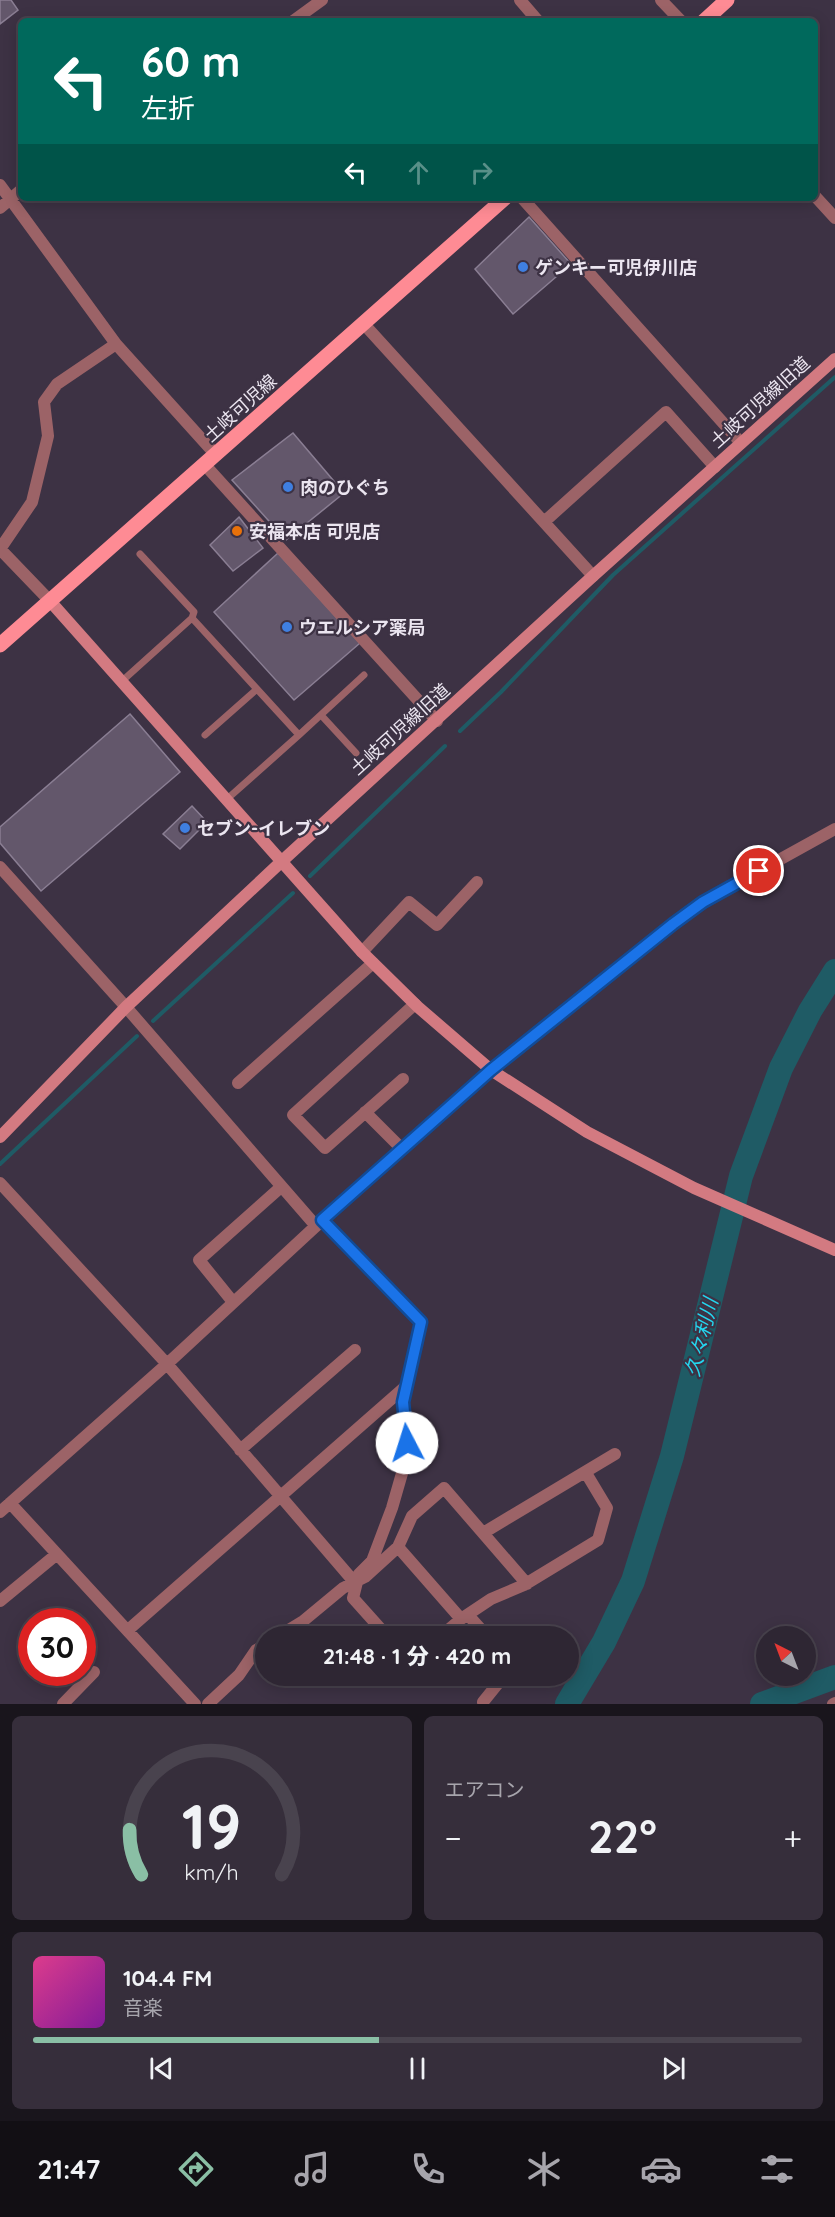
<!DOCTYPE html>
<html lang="ja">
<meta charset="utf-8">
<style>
:root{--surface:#2e2633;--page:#362e3b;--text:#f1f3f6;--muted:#a7a5ac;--line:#49434e;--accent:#8abfa5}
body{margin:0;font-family:Quicksand,"Noto Sans JP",sans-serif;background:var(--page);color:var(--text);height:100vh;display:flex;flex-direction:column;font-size:22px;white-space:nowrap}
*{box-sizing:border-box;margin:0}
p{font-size:20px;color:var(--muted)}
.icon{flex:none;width:33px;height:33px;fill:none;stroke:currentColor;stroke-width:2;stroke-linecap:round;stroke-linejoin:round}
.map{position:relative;height:1704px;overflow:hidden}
.panel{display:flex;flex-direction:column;gap:12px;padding:12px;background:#19151c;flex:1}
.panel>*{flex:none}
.banner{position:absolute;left:18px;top:18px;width:800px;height:183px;border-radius:9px;box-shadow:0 3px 15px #0003,0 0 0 2px var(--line);background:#00695c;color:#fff;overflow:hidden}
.needle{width:39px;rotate:318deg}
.tools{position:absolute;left:756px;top:1626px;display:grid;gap:12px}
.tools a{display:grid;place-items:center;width:60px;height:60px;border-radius:50%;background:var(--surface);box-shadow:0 3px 15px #0003,0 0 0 2px var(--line);font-size:30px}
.speed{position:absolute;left:18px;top:1608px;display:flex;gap:12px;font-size:30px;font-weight:700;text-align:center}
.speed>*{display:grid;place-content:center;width:78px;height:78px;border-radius:50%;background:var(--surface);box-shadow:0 3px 15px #0003,0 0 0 2px var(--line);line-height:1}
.speed .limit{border:9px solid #d22;background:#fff;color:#111}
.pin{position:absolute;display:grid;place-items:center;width:51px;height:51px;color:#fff;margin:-26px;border:3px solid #fff;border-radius:50%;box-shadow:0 2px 6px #0007}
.me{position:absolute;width:66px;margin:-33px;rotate:355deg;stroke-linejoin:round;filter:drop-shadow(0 0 4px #0008)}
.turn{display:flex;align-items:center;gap:21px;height:126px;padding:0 24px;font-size:27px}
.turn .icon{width:78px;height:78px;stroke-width:2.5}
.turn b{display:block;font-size:42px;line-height:51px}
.lanes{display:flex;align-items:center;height:57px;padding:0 24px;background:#0003;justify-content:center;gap:30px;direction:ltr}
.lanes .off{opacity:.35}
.big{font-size:45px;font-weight:800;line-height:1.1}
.panel .widget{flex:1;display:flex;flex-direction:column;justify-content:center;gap:9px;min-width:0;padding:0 21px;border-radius:9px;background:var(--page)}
.panel .dial{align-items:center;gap:0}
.dial svg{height:156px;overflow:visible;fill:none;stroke:var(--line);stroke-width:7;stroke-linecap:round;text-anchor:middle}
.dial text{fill:var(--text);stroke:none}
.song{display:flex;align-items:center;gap:18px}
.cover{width:72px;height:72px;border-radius:9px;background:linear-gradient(135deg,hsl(330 70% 55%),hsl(290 70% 35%))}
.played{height:6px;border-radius:3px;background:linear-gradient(90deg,var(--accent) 45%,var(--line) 45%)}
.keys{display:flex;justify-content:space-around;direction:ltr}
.heat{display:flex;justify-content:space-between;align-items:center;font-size:33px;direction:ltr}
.panel .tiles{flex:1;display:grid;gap:12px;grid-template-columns:1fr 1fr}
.widget:last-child{grid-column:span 2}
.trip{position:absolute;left:255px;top:1626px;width:324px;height:60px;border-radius:30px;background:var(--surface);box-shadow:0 3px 15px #0003,0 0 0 2px var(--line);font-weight:800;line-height:60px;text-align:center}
.tab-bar{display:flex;height:96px;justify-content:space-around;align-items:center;background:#120f14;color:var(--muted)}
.tab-bar .icon{width:42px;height:42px}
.tab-bar .on{color:var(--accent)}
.tab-bar b{font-size:27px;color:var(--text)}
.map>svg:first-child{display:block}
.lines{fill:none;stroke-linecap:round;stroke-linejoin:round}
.stream{stroke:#1f5b65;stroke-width:4}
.river{stroke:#1f5b65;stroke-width:24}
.building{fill:#63576b;stroke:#8a7e93;stroke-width:1.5}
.lane{stroke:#9c6367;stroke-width:7}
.street{stroke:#9c6367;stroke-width:12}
.secondary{stroke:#d37a81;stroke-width:12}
.primary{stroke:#fe8b94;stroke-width:15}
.route-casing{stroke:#114b97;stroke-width:15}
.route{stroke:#1a73e8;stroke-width:10}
.shop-dot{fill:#3f7fe0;stroke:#3d3244;stroke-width:2}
.food-dot{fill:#e8710a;stroke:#3d3244;stroke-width:2}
.labels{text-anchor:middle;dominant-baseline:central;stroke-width:4.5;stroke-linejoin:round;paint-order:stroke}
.poi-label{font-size:18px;font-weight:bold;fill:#ebe5f0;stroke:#3d3244;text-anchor:start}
.street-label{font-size:18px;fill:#ebe5f0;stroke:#3d3244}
.water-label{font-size:20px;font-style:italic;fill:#24d5ee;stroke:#3d3244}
</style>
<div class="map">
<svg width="835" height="1704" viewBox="0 0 835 1704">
<rect width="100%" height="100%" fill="#3d3244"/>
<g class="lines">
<path class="stream" d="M 460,731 L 501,692 L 613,575 L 835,377
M 310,876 L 445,746
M 153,1021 L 293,893
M 0,1164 L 137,1036"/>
<path class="river" d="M 567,1704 L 604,1642 L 633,1581 L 672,1456 L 741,1176 L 781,1068 L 810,1011 L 835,971
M 762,1704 L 835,1677"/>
</g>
<path class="building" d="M 0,0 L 11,0 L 18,10 L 0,24 Z
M 529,217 L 571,264 L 513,314 L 475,269 Z
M 293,433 L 344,493 L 286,540 L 232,480 Z
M 239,517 L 263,548 L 233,571 L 210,545 Z
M 278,553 L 360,643 L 294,700 L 214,612 Z
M 130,714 L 180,772 L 41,891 L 0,843 L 0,827 Z
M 192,806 L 207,822 L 180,849 L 163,834 Z"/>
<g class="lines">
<path class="lane" d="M 192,618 L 299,735 L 226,800
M 121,682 L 192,618 L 194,612 L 140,554
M 321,715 L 356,753
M 205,735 L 257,689
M 299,735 L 364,675"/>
<path class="street" d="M 520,0 L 538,21
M 661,0 L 681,21
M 293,21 L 322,0
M 0,185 L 116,344 L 216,455
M 814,195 L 835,218
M 522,198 L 741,443
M 0,208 L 21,190
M 363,323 L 593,576
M 205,465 L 437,721
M 544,522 L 666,412 L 715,467
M 50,601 L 0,549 L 32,502 L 48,436 L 44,402 L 57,384 L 116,344
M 0,867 L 126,1007 L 316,1226
M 362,952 L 409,902 L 437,925 L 477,882
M 403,1079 L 325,1148 L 293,1115 L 415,1004
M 238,1083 L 373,963
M 365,1112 L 402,1149
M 0,1183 L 167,1364 L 356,1584
M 322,1220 L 421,1322 L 403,1402 L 407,1456 L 392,1508 L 372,1561 L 359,1574 L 353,1598 L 387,1636
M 233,1302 L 199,1260 L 281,1187
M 240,1450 L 355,1350
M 10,1503 L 195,1704
M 0,1512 L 167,1364 L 316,1226 L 491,1070 L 673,924 L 703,902 L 835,829
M 483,1533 L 615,1454
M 398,1547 L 461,1619
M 0,1601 L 57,1554
M 468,1615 L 487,1636
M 128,1630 L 405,1387
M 279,1636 L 302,1622 L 343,1588 L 365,1577 L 398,1547 L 412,1516 L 444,1488 L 527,1584
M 441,1636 L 461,1619 L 491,1599 L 524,1585 L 598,1540 L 607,1508 L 586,1473
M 483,1702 L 504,1676
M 63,1704 L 94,1672
M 208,1704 L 239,1675 L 256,1650 L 266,1645
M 833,1704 L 835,1703"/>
<path class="secondary" d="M 50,601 L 362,952 L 418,1007 L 491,1070 L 587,1132 L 694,1188 L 835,1250
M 0,1137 L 126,1007 L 281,862 L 593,576 L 835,359"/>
<path class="primary" d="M 704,21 L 727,0
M 0,645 L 505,198"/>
</g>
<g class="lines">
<g class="route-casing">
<path id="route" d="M 407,1443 L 403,1402 L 421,1322 L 322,1220 L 491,1070 L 673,924 L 703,902 L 759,871"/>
</g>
<use href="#route" class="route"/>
</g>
<g class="shop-dot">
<circle cx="523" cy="267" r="6"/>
<circle cx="288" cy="487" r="6"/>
<circle cx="287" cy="627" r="6"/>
<circle cx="185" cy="828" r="6"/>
</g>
<circle class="food-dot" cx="237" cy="531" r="6"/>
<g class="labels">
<g class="poi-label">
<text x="535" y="267">ゲンキー可児伊川店</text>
<text x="300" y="487">肉のひぐち</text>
<text x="249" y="531">安福本店 可児店</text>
<text x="299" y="627">ウエルシア薬局</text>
<text x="197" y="828">セブン-イレブン</text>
</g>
<g class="street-label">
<text transform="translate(760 402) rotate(-42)">土岐可児線旧道</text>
<text transform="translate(240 408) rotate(-42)">土岐可児線</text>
<text transform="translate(400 729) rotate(-42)">土岐可児線旧道</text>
</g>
<g class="water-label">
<text transform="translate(701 1337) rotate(-76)">久々利川</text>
</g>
</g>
</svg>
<div class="tools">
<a><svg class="needle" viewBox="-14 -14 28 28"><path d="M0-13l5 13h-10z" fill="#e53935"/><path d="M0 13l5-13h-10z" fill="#a7a5ac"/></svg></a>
</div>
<div class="speed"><div class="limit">30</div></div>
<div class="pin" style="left:759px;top:871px;background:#d93025"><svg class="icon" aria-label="arrive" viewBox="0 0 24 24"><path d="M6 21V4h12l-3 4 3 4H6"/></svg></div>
<svg class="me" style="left:407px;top:1443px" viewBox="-20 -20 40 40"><circle r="19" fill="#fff"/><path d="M0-13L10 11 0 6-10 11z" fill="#1a73e8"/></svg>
<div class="trip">21:48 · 1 分 · 420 m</div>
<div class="banner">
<div class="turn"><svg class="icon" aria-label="left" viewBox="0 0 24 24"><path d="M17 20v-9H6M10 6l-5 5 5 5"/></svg><div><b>60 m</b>左折</div></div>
<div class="lanes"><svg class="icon" aria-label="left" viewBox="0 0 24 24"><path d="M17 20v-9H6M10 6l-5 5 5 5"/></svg><svg class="icon off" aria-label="ahead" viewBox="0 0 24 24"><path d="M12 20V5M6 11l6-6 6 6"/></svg><svg class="icon off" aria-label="right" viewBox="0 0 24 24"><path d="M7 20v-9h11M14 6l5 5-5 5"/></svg></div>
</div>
</div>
<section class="panel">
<div class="tiles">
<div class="widget dial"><svg viewBox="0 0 100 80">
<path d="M14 69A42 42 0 1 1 86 69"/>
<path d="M14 69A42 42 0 0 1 8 46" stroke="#8abfa5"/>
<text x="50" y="56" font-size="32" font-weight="700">19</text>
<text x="50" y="72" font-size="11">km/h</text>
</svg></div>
<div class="widget"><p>エアコン</p>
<div class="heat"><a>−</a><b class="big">22°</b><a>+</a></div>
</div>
<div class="widget">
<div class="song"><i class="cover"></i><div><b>104.4 FM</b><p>音楽</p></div></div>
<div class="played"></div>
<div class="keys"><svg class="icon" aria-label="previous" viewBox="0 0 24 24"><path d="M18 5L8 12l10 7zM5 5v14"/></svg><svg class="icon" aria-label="pause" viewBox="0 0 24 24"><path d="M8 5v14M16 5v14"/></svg><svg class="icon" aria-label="next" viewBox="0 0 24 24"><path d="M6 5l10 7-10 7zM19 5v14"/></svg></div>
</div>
</div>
</section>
<nav class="tab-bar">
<b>21:47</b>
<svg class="icon on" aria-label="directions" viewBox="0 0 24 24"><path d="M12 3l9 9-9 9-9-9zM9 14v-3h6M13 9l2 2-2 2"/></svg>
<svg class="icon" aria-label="music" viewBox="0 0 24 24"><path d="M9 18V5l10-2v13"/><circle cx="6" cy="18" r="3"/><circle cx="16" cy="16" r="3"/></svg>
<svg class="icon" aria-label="phone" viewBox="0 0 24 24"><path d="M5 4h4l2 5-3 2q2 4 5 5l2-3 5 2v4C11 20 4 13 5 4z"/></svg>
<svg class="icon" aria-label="climate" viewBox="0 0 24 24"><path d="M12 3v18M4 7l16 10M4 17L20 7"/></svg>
<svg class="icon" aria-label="car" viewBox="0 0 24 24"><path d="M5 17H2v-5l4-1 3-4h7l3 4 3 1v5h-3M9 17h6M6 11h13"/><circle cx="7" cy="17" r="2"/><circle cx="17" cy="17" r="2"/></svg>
<svg class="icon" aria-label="filters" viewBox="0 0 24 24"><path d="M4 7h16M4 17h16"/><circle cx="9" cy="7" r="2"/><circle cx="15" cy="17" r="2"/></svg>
</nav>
